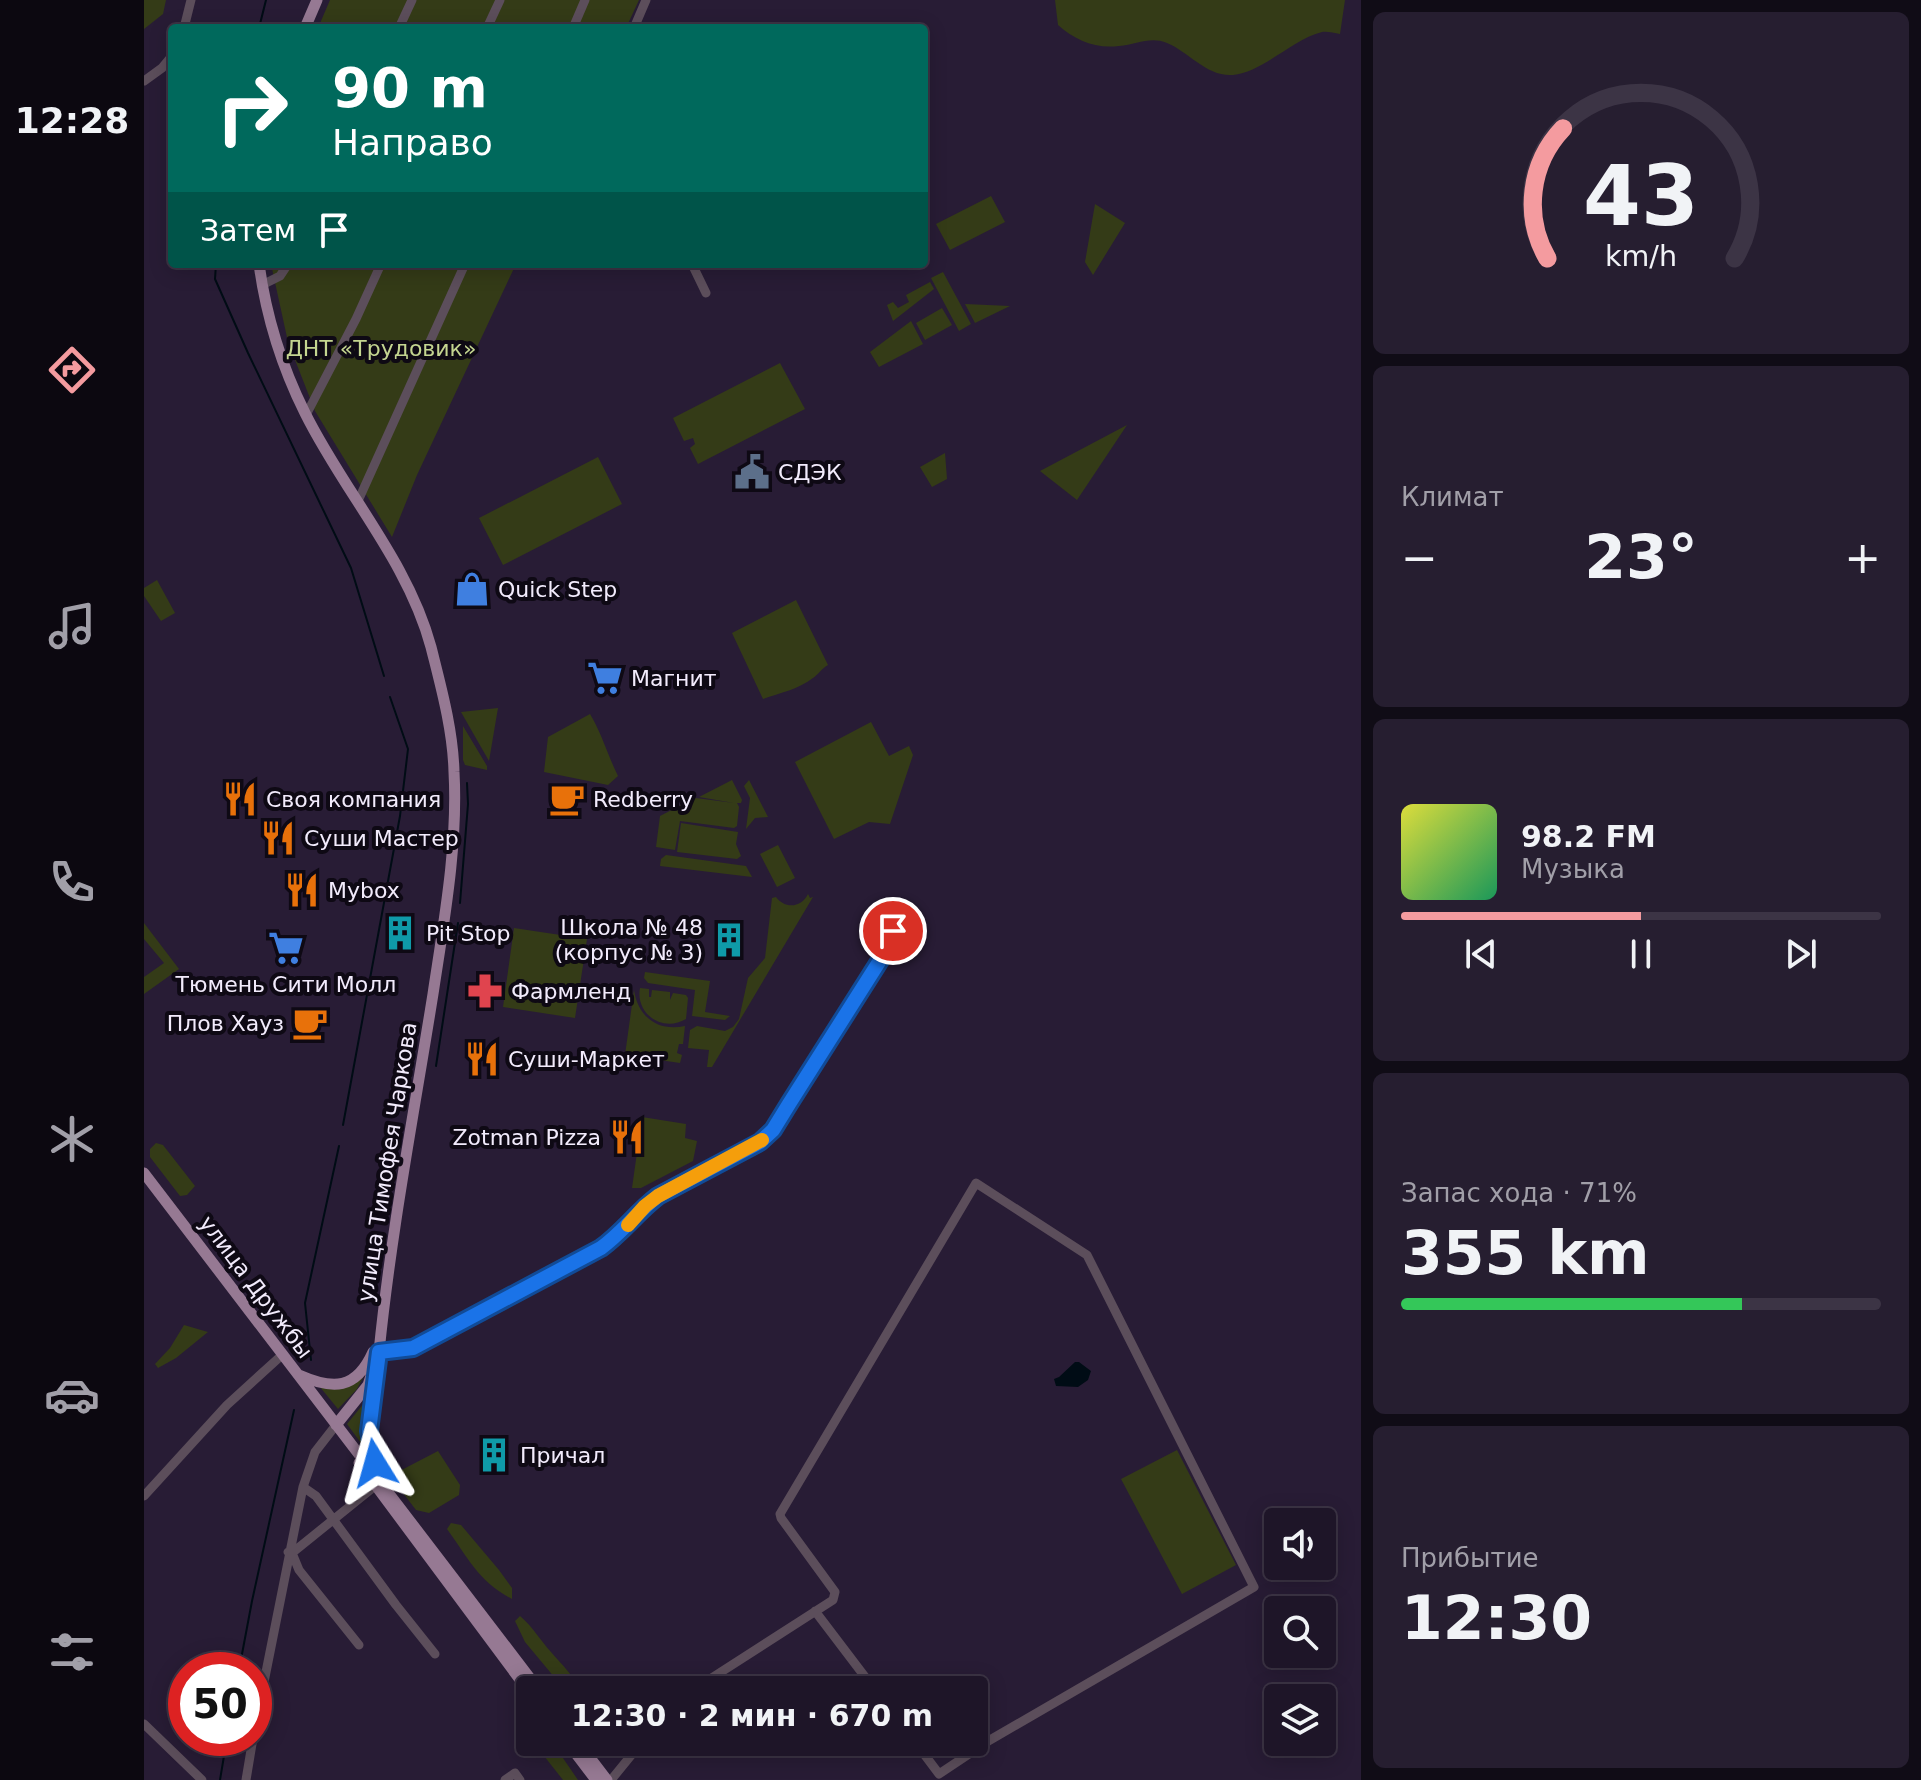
<!DOCTYPE html>
<html lang="ru">
<meta charset="utf-8">
<style>
:root{--surface:#1e1528;--page:#261e30;--text:#f1f3f6;--muted:#a19fa8;--line:#3c3445;--accent:#f49b9f}
body{margin:0;font-family:"DejaVu Sans",sans-serif;background:var(--page);color:var(--text);height:100vh;display:flex;flex-direction:column;font-size:30px;white-space:nowrap}
*{box-sizing:border-box;margin:0}
p{font-size:26px;color:var(--muted)}
.icon{flex:none;width:44px;height:44px;fill:none;stroke:currentColor;stroke-width:2;stroke-linecap:round;stroke-linejoin:round}
.map{position:relative;flex:1;overflow:hidden}
.sheet{display:flex;flex-direction:column;gap:12px;padding:12px;background:#100c16;width:560px}
.sheet>*{flex:none}
.banner{position:absolute;left:24px;top:24px;width:760px;height:244px;border-radius:8px;box-shadow:0 4px 20px #0003,0 0 0 2px var(--line);background:#00695c;color:#fff;overflow:hidden}
.fabs{position:absolute;left:1120px;top:1508px;display:grid;gap:16px}
.fabs a{display:grid;place-items:center;width:72px;height:72px;border-radius:8px;background:var(--surface);box-shadow:0 4px 20px #0003,0 0 0 2px var(--line);font-size:40px}
.speed{position:absolute;left:24px;top:1652px;display:flex;gap:16px;font-size:40px;font-weight:700;text-align:center}
.speed>*{display:grid;place-content:center;width:104px;height:104px;border-radius:50%;background:var(--surface);box-shadow:0 4px 20px #0003,0 0 0 2px var(--line);line-height:1}
.speed .limit{border:12px solid #d22;background:#fff;color:#111}
.pin{position:absolute;display:grid;place-items:center;width:68px;height:68px;color:#fff;margin:-34px;border:4px solid #fff;border-radius:50%;box-shadow:0 2px 8px #0007}
.me{position:absolute;width:88px;margin:-44px;rotate:352deg;stroke-linejoin:round;filter:drop-shadow(0 0 6px #0008)}
.turn{display:flex;align-items:center;gap:28px;height:168px;padding:0 32px;font-size:36px}
.turn .icon{width:104px;height:104px;stroke-width:2.5}
.turn b{display:block;font-size:56px;line-height:68px}
.then{display:flex;align-items:center;height:76px;padding:0 32px;background:#0003;gap:16px;font-size:30px}
.big{font-size:60px;font-weight:700;line-height:1.1}
.sheet .tile{flex:1;display:flex;flex-direction:column;justify-content:center;gap:12px;min-width:0;padding:0 28px;border-radius:12px;background:var(--page)}
.sheet .dial{align-items:center;gap:0}
.dial svg{height:208px;overflow:visible;fill:none;stroke:var(--line);stroke-width:7;stroke-linecap:round;text-anchor:middle}
.dial text{fill:var(--text);stroke:none}
.song{display:flex;align-items:center;gap:24px}
.cover{width:96px;height:96px;border-radius:12px;background:linear-gradient(135deg,hsl(60 70% 55%),hsl(150 70% 35%))}
.played{height:8px;border-radius:4px;background:linear-gradient(90deg,var(--accent) 50%,var(--line) 50%)}
.keys{display:flex;justify-content:space-around;direction:ltr}
.heat{display:flex;justify-content:space-between;align-items:center;font-size:44px;direction:ltr}
.charge{height:12px;border-radius:6px;background:linear-gradient(90deg,#34c759 71%,var(--line) 0)}
.trip{position:absolute;left:372px;top:1676px;width:472px;height:80px;border-radius:8px;background:var(--surface);box-shadow:0 4px 20px #0003,0 0 0 2px var(--line);font-weight:700;line-height:80px;text-align:center}
main{display:flex;flex:1;min-height:0}
.menu{display:flex;flex-direction:column;width:144px;justify-content:space-around;align-items:center;background:#0c0810;color:var(--muted)}
.menu .icon{width:56px;height:56px}
.menu .active{color:var(--accent)}
.menu b{font-size:36px;color:var(--text)}
.map>svg:first-child{display:block}
.green{fill:#343b17}
.water{fill:#000c15}
.lines{fill:none;stroke-linecap:round;stroke-linejoin:round}
.stream{stroke:#000c15;stroke-width:2}
.minor{stroke:#5c4e5b;stroke-width:9}
.major{stroke:#967993;stroke-width:11}
.route-casing{stroke:#114b97;stroke-width:20}
.route{stroke:#1a73e8;stroke-width:14}
.slow{stroke:#f59e0b;stroke-width:14}
.labels{text-anchor:middle;dominant-baseline:central;stroke-width:8;stroke-linejoin:round;paint-order:stroke}
.park-label{font-size:22px;fill:#c4d590;stroke:#0e0914}
.poi-label{font-size:22px;fill:#f2ebfc;stroke:#0e0914;text-anchor:start}
.street-label{font-size:22px;fill:#f2ebfc;stroke:#0e0914}
</style>
<main>
<nav class="menu">
<b>12:28</b>
<svg class="icon active" aria-label="directions" viewBox="0 0 24 24"><path d="M12 3l9 9-9 9-9-9zM9 14v-3h6M13 9l2 2-2 2"/></svg>
<svg class="icon" aria-label="music" viewBox="0 0 24 24"><path d="M9 18V5l10-2v13"/><circle cx="6" cy="18" r="3"/><circle cx="16" cy="16" r="3"/></svg>
<svg class="icon" aria-label="phone" viewBox="0 0 24 24"><path d="M5 4h4l2 5-3 2q2 4 5 5l2-3 5 2v4C11 20 4 13 5 4z"/></svg>
<svg class="icon" aria-label="climate" viewBox="0 0 24 24"><path d="M12 3v18M4 7l16 10M4 17L20 7"/></svg>
<svg class="icon" aria-label="car" viewBox="0 0 24 24"><path d="M5 17H2v-5l4-1 3-4h7l3 4 3 1v5h-3M9 17h6M6 11h13"/><circle cx="7" cy="17" r="2"/><circle cx="17" cy="17" r="2"/></svg>
<svg class="icon" aria-label="filters" viewBox="0 0 24 24"><path d="M4 7h16M4 17h16"/><circle cx="9" cy="7" r="2"/><circle cx="15" cy="17" r="2"/></svg>
</nav>
<div class="map">
<svg width="1217" height="1780" viewBox="0 0 1217 1780">
<rect width="100%" height="100%" fill="#281c35"/>
<path class="green" d="M 0,0 L 22,0 L 19,14 L 0,29 Z
M 186,0 L 495,0 L 482,28 L 174,28 Z
M 911,0 L 1201,0 L 1196,34 C 1190,33 1183,31 1178,32 C 1149,39 1119,72 1089,75 C 1063,77 1045,52 1023,43 C 1006,36 992,45 975,46 C 951,49 931,40 914,25 Z
M 847,196 L 861,222 L 806,250 L 792,224 Z
M 951,204 L 981,223 L 949,275 L 941,262 Z
M 127,264 L 372,264 L 273,475 L 248,537 L 171,411 L 144,342 Z
M 799,272 L 827,324 L 815,331 L 787,278 Z
M 786,282 L 790,289 L 749,321 L 743,305 L 749,302 L 754,308 L 765,302 L 762,295 Z
M 821,304 L 866,306 L 831,323 Z
M 798,308 L 808,325 L 781,340 L 772,323 Z
M 767,321 L 779,344 L 735,367 L 726,352 Z
M 636,363 L 661,409 L 554,464 L 546,448 L 551,444 L 549,438 L 540,441 L 529,418 Z
M 983,425 L 933,500 L 896,471 Z
M 801,453 L 803,479 L 788,487 L 776,467 Z
M 454,457 L 478,504 L 359,565 L 335,518 Z
M 13,580 L 31,613 L 17,621 L 0,596 L 0,588 Z
M 652,600 L 684,665 C 677,669 675,674 669,678 C 655,689 636,693 619,699 L 588,633 Z
M 354,708 L 345,761 L 317,712 Z
M 446,714 C 458,734 464,756 474,776 L 464,785 L 400,772 L 404,737 Z
M 727,722 L 745,756 L 765,746 L 769,755 L 746,824 L 725,822 L 690,839 L 651,762 Z
M 319,726 L 343,766 L 343,770 L 321,765 L 319,760 Z
M 588,780 L 598,800 L 597,803 L 593,803 L 595,807 L 593,826 L 590,828 L 536,821 L 531,850 L 512,847 L 516,816 L 547,800 L 547,810 L 549,800 L 552,798 L 590,803 L 555,797 Z
M 605,780 L 624,817 L 611,818 L 602,829 L 606,798 L 600,786 Z
M 537,823 L 594,832 L 592,844 L 597,856 L 593,859 L 533,852 Z
M 634,845 L 651,878 L 633,887 L 616,854 Z
M 522,855 L 602,866 L 608,877 L 516,866 L 517,859 Z
M 664,894 L 666,898 L 669,897 L 568,1067 L 563,1067 L 565,1050 L 544,1048 L 546,1030 L 553,1026 L 581,1031 L 589,1027 L 595,1019 L 604,978 L 621,958 L 628,898 L 632,897 C 641,909 657,908 664,894 Z
M 0,923 L 35,969 L 0,994 L 0,977 L 20,963 L 0,939 Z
M 370,928 L 443,939 L 431,1018 L 359,1007 Z
M 501,972 L 566,981 L 561,1012 L 586,1016 L 581,1020 L 548,1016 L 551,990 L 504,983 L 500,978 Z
M 496,988 L 505,989 L 505,997 L 507,997 L 508,990 L 526,992 L 526,1000 L 529,993 L 542,995 L 544,998 L 542,1019 C 519,1033 491,1014 496,988 Z
M 490,990 C 494,1017 514,1032 541,1026 L 539,1044 L 535,1044 L 533,1053 L 538,1055 L 536,1063 L 481,1055 Z
M 498,1117 L 542,1124 L 541,1138 L 553,1141 L 549,1161 L 497,1188 L 488,1188 Z
M 12,1143 L 19,1145 L 51,1186 L 43,1195 L 36,1196 L 6,1157 L 6,1149 Z
M 40,1325 L 64,1332 L 32,1358 L 14,1368 L 11,1364 L 26,1348 Z
M 224,1368 L 213,1389 L 194,1409 L 176,1387 Z
M 225,1397 L 221,1435 L 225,1454 L 203,1424 Z
M 1033,1450 L 1092,1565 L 1038,1594 L 977,1479 Z
M 294,1451 L 316,1485 L 315,1495 L 285,1513 L 272,1510 L 246,1476 Z
M 307,1523 L 317,1525 L 355,1570 L 368,1588 L 368,1599 C 334,1581 325,1559 303,1529 Z
M 376,1616 C 389,1627 396,1640 407,1652 C 418,1665 429,1674 435,1690 L 421,1690 L 381,1642 L 371,1621 Z
M 389,1742 L 408,1742 L 434,1780 L 419,1780 Z"/>
<path class="water" d="M 931,1362 L 935,1362 L 947,1371 L 944,1380 L 934,1387 L 912,1386 L 910,1379 L 915,1377 Z"/>
<g class="lines">
<path class="stream" d="M 115,28 L 122,0
M 72,264 L 71,279 L 104,353 L 207,568 L 240,676
M 316,903 L 324,804 L 323,783
M 292,1066 L 314,923
M 199,1125 L 256,816 L 264,749 L 246,697
M 167,1360 L 161,1303 L 195,1146
M 95,1670 L 108,1601 L 150,1410
M 76,1780 L 83,1738"/>
<path class="minor" d="M 40,28 L 47,0
M 255,28 L 268,0
M 343,28 L 356,0
M 429,28 L 441,0
M 490,28 L 502,0
M 0,81 L 18,68 L 28,56
M 548,264 L 562,293
M 118,285 L 136,276 L 144,264
M 162,415 L 212,319 L 237,264
M 214,501 L 321,264
M 235,1352 L 269,1348 L 457,1248 C 478,1233 493,1212 514,1196 L 616,1142 L 629,1130 L 645,1104 L 747,943 L 749,931
M 159,1487 L 172,1496 L 252,1605 L 291,1654
M 0,1496 L 83,1405 L 138,1355
M 144,1552 L 148,1553 L 155,1570 L 215,1645
M 148,1553 L 231,1486
M 671,1611 L 731,1690
M 549,1690 L 689,1600 L 691,1592 L 637,1518 L 636,1514 L 832,1183 L 943,1255 L 1110,1587 L 846,1740 L 795,1774 L 771,1742
M 0,1724 L 58,1780
M 110,1732 L 159,1487 L 171,1452 L 192,1425
M 102,1780 L 109,1738
M 361,1780 L 371,1773 L 376,1780
M 467,1780 L 498,1742"/>
<path class="major" d="M 161,28 L 173,0
M 115,264 C 122,315 138,367 161,413 C 200,492 264,561 287,647 C 297,687 309,730 310,772 C 314,845 300,921 289,994 C 270,1113 247,1232 235,1352 L 224,1385 L 192,1425
M 0,1173 L 395,1690
M 233,1372 L 225,1431 L 235,1473
M 155,1375 C 189,1390 212,1390 229,1352
M 215,1463 L 386,1693
M 423,1742 L 452,1780
M 434,1742 L 463,1780"/>
</g>
<g class="lines">
<g class="route-casing">
<path id="route" d="M 231,1463 L 225,1431 L 235,1352 L 269,1348 L 457,1248 C 478,1233 493,1212 514,1196 L 616,1142 L 629,1130 L 645,1104 L 747,943 L 749,931"/>
</g>
<use href="#route" class="route"/>
<path class="slow" d="M 484,1225 L 501,1206 L 514,1196 L 618,1140"/>
</g>
<defs>
<g id="civic-bare" transform="scale(2.76)"><path d="M-.6-6.5H3V-4.5H.6V-3L4-1V1h2V6H-6V1h2V-1L-.6-3ZM-1.2 2.5V6h2.4V2.5Z" fill="#5c6f8a" stroke="#0e0914" stroke-width="2.5" paint-order="stroke"/></g>
<g id="shop-bare" transform="scale(2.76)"><path d="M-5-2.5h2.3a2.7 3.5 0 0 1 5.4 0H5L5.5 6h-11ZM-1.5-2.5h3a1.5 2.3 0 0 0-3 0Z" fill="#3f7fe0" stroke="#0e0914" stroke-width="2.5" paint-order="stroke"/></g>
<g id="supermarket-bare" transform="scale(2.76)"><path d="M-6-5.5h2.5l.6 2H6L4.5 2H-2.5L-4.4-4H-6ZM-1.5 3.2a1.3 1.3 0 1 0 .1 0ZM3 3.2a1.3 1.3 0 1 0 .1 0Z" fill="#3f7fe0" stroke="#0e0914" stroke-width="2.5" paint-order="stroke"/></g>
<g id="restaurant-bare" transform="scale(2.76)"><path d="M-5-6h1v4h1v-4h1v4h1v-4h1v5L-1.5 .5V6h-2V.5L-5-1ZM5-6V6H3V1.5H1.5Q1.5-4 5-6Z" fill="#e8710a" stroke="#0e0914" stroke-width="2.5" paint-order="stroke"/></g>
<g id="cafe-bare" transform="scale(2.76)"><path d="M-5.5-4.5H6V0H3Q3 3.5 0 3.5H-2.5Q-5.5 3.5-5.5 0ZM3-3.2v2h1.7v-2ZM-6 4.5H4V6H-6Z" fill="#e8710a" stroke="#0e0914" stroke-width="2.5" paint-order="stroke"/></g>
<g id="building-bare" transform="scale(2.76)"><path d="M-4-6H4V6H1V3H-1V6H-4ZM-2.5-4.3h1.7v1.8h-1.7ZM.8-4.3h1.7v1.8H.8ZM-2.5-1h1.7V.8h-1.7ZM.8-1h1.7V.8H.8Z" fill="#0f9aa8" stroke="#0e0914" stroke-width="2.5" paint-order="stroke"/></g>
<g id="pharmacy-bare" transform="scale(2.76)"><path d="M-2-6h4v4h4v4h-4v4h-4v-4h-4v-4h4Z" fill="#e0444e" stroke="#0e0914" stroke-width="2.5" paint-order="stroke"/></g>
</defs>
<g fill-rule="evenodd">
<use href="#civic-bare" x="608" y="472"/>
<use href="#shop-bare" x="328" y="589"/>
<use href="#supermarket-bare" x="461" y="678"/>
<use href="#restaurant-bare" x="96" y="799"/>
<use href="#cafe-bare" x="423" y="799"/>
<use href="#restaurant-bare" x="134" y="838"/>
<use href="#restaurant-bare" x="158" y="890"/>
<use href="#building-bare" x="256" y="933"/>
<use href="#building-bare" x="585" y="940"/>
<use href="#supermarket-bare" x="142" y="948"/>
<use href="#pharmacy-bare" x="341" y="991"/>
<use href="#cafe-bare" x="166" y="1023"/>
<use href="#restaurant-bare" x="338" y="1059"/>
<use href="#restaurant-bare" x="483" y="1137"/>
<use href="#building-bare" x="350" y="1455"/>
</g>
<g class="labels">
<g class="park-label">
<text x="237" y="348">ДНТ «Трудовик»</text>
</g>
<g class="poi-label">
<text x="634" y="472">СДЭК</text>
<text x="354" y="589">Quick Step</text>
<text x="487" y="678">Магнит</text>
<text x="122" y="799">Своя компания</text>
<text x="449" y="799">Redberry</text>
<text x="160" y="838">Суши Мастер</text>
<text x="184" y="890">Mybox</text>
<text x="559" y="927" text-anchor="end">Школа № 48<tspan x="559" dy="25">(корпус № 3)</tspan></text>
<text x="282" y="933">Pit Stop</text>
<text x="142" y="984" text-anchor="middle">Тюмень Сити Молл</text>
<text x="367" y="991">Фармленд</text>
<text x="140" y="1023" text-anchor="end">Плов Хауз</text>
<text x="364" y="1059">Суши-Маркет</text>
<text x="457" y="1137" text-anchor="end">Zotman Pizza</text>
<text x="376" y="1455">Причал</text>
</g>
<g class="street-label">
<text transform="translate(243 1162) rotate(-81)">улица Тимофея Чаркова</text>
<text transform="translate(112 1287) rotate(53)">улица Дружбы</text>
</g>
</g>
</svg>
<div class="fabs">
<a><svg class="icon" aria-label="sound" viewBox="0 0 24 24"><path d="M4 9h4l5-4v14l-5-4H4zM17 9q2 3 0 6"/></svg></a>
<a><svg class="icon" aria-label="search" viewBox="0 0 24 24"><circle cx="10" cy="10" r="6"/><path d="M15 15l6 6"/></svg></a>
<a><svg class="icon" aria-label="layers" viewBox="0 0 24 24"><path d="M12 4l9 5-9 5-9-5zM3 14l9 5 9-5"/></svg></a>
</div>
<div class="speed"><div class="limit">50</div></div>
<div class="pin" style="left:749px;top:931px;background:#d93025"><svg class="icon" aria-label="arrive" viewBox="0 0 24 24"><path d="M6 21V4h12l-3 4 3 4H6"/></svg></div>
<svg class="me" style="left:231px;top:1463px" viewBox="-20 -20 40 40"><path d="M0-17L14 15 0 8-14 15z" fill="#1a73e8" stroke="#fff" stroke-width="4"/></svg>
<div class="trip">12:30 · 2 мин · 670 m</div>
<div class="banner">
<div class="turn"><svg class="icon" aria-label="right" viewBox="0 0 24 24"><path d="M7 20v-9h11M14 6l5 5-5 5"/></svg><div><b>90 m</b>Направо</div></div>
<div class="then">Затем<svg class="icon" aria-label="arrive" viewBox="0 0 24 24"><path d="M6 21V4h12l-3 4 3 4H6"/></svg></div>
</div>
</div>
<section class="sheet">
<div class="tile dial"><svg viewBox="0 0 100 80">
<path d="M14 69A42 42 0 1 1 86 69"/>
<path d="M14 69A42 42 0 0 1 20 19" stroke="#f49b9f"/>
<text x="50" y="56" font-size="32" font-weight="700">43</text>
<text x="50" y="72" font-size="11">km/h</text>
</svg></div>
<div class="tile"><p>Климат</p>
<div class="heat"><a>−</a><b class="big">23°</b><a>+</a></div>
</div>
<div class="tile">
<div class="song"><i class="cover"></i><div><b>98.2 FM</b><p>Музыка</p></div></div>
<div class="played"></div>
<div class="keys"><svg class="icon" aria-label="previous" viewBox="0 0 24 24"><path d="M18 5L8 12l10 7zM5 5v14"/></svg><svg class="icon" aria-label="pause" viewBox="0 0 24 24"><path d="M8 5v14M16 5v14"/></svg><svg class="icon" aria-label="next" viewBox="0 0 24 24"><path d="M6 5l10 7-10 7zM19 5v14"/></svg></div>
</div>
<div class="tile"><p>Запас хода · 71%</p><b class="big">355 km</b><div class="charge"></div></div>
<div class="tile"><p>Прибытие</p><b class="big">12:30</b></div>
</section>
</main>
